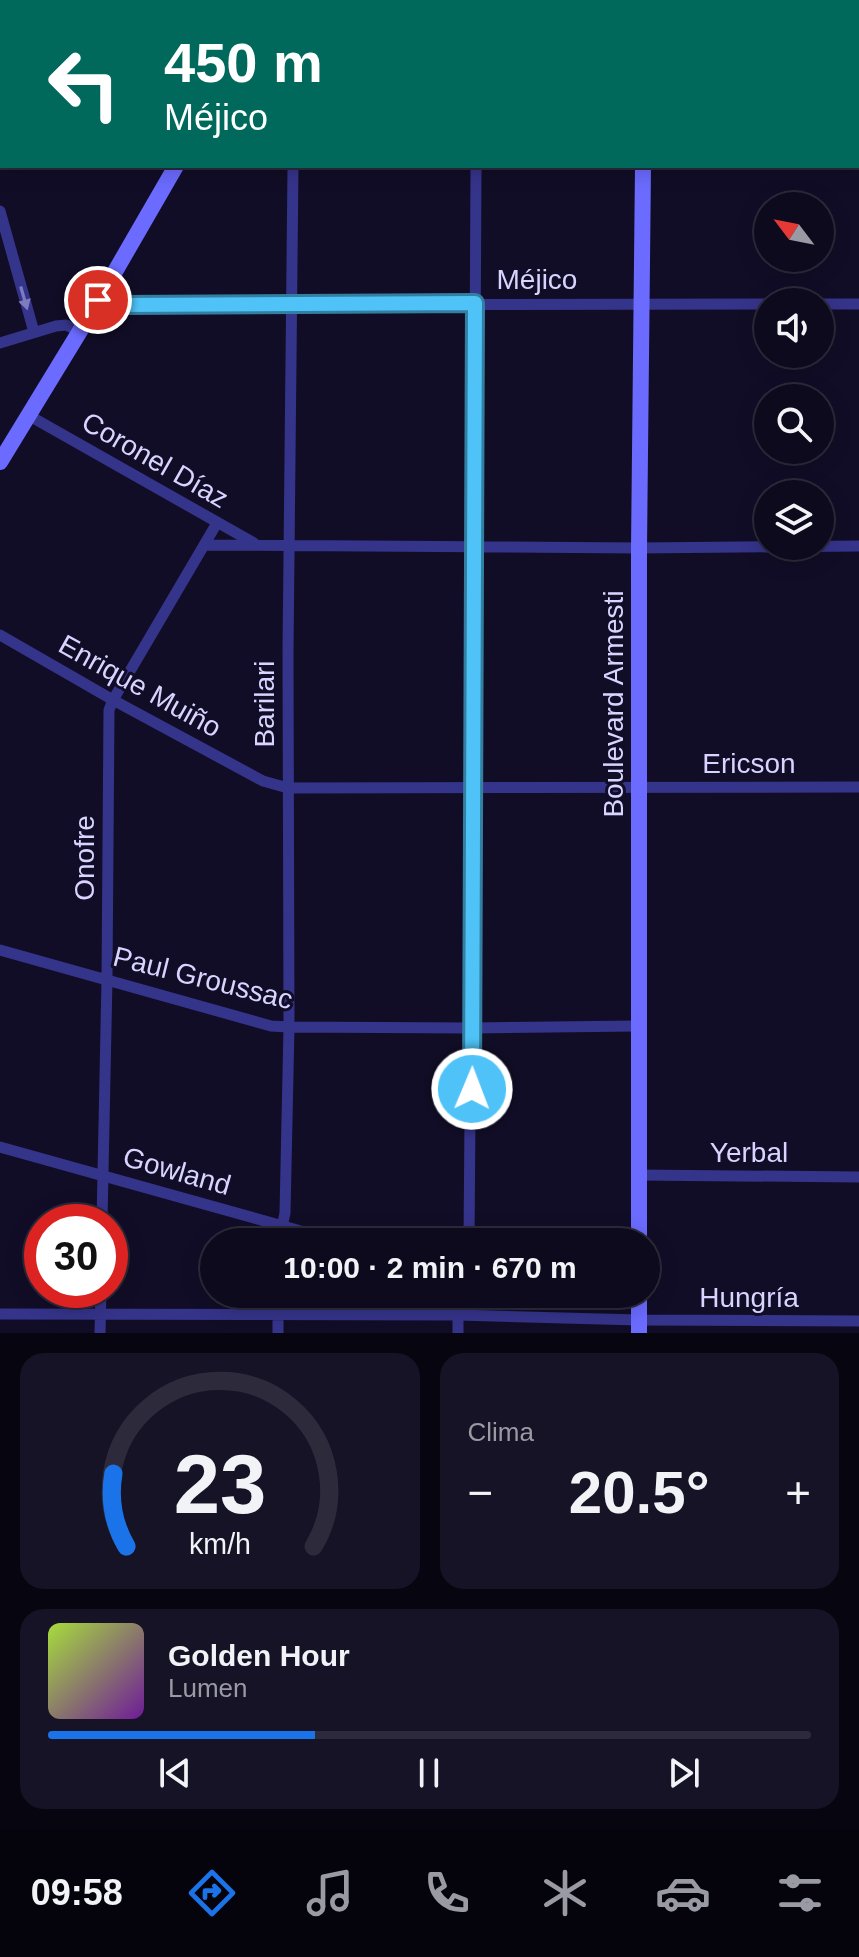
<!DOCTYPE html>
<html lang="es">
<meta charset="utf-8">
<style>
:root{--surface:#0d0a1d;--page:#161326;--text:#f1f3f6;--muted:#9a9aa4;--line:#2d2b3b;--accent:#1a73e8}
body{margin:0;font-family:Helvetica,sans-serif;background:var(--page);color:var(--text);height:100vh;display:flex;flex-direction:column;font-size:30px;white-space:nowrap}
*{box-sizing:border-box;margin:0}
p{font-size:26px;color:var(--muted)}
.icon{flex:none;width:44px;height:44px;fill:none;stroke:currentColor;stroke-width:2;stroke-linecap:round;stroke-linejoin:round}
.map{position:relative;height:1333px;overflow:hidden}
.side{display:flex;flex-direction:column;gap:20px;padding:20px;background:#070610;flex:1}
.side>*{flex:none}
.guide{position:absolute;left:0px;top:0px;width:860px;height:168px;box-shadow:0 4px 20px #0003,0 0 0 2px var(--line);background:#00695c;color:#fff;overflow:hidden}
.needle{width:52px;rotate:302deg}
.buttons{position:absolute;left:754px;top:192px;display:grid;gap:16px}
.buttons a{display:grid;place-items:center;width:80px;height:80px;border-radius:50%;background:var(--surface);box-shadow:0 4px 20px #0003,0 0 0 2px var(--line);font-size:40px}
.speed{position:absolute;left:24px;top:1204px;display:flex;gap:16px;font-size:40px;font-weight:700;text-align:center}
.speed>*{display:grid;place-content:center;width:104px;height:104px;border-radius:50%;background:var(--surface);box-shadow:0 4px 20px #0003,0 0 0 2px var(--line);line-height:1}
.speed .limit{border:12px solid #d22;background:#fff;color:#111}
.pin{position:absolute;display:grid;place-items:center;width:68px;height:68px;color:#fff;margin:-34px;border:4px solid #fff;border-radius:50%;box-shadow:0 2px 8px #0007}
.me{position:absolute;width:88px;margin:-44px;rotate:1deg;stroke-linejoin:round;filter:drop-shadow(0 0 6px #0008)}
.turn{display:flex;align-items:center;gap:28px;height:168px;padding:0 32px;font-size:36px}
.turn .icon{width:104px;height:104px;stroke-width:2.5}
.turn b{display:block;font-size:56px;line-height:68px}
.big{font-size:60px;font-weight:600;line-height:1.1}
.side .card{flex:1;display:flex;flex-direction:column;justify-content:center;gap:12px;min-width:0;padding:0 28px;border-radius:24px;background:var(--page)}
.side .dial{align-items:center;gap:0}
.dial svg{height:208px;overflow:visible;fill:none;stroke:var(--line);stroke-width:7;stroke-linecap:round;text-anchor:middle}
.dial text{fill:var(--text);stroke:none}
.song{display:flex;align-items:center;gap:24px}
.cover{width:96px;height:96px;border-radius:12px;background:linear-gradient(135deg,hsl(80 70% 55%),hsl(280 70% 35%))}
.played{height:8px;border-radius:4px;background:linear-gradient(90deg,var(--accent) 35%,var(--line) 35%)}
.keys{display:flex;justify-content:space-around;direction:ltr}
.heat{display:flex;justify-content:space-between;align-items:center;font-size:44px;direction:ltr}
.side .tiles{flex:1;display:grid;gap:20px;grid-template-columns:1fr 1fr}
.card:last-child{grid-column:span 2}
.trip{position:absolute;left:200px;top:1228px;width:460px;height:80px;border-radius:40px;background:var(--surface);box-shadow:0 4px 20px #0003,0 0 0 2px var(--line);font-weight:600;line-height:80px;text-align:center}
.tabs{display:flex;height:128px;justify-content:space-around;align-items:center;background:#05040c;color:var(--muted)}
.tabs .icon{width:56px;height:56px}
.tabs .selected{color:var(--accent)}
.tabs b{font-size:36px;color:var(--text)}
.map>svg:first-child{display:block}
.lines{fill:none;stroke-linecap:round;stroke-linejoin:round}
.street{stroke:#35348b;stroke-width:11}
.secondary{stroke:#6b6bff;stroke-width:16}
.oneway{fill:#7e7cbf}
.route-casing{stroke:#337fa1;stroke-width:20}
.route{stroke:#4fc3f7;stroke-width:14}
.labels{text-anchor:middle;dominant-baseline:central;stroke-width:6;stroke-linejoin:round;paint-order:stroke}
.street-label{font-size:28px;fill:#d8d4ff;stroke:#110d27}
</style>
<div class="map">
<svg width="859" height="1333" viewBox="0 0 859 1333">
<rect width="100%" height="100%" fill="#110d27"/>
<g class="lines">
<path class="street" d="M 86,0 L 87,2
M 225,0 L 225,2
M 489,2 L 489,0
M 858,65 L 859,65
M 0,157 L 2,156
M 0,211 L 34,332
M 98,300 L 120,305 L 768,304
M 820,304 L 859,304
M 0,343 L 56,326 L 66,325 L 79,331
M 28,415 L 254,543
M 204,545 L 639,548 L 859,546
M 0,635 L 113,700 L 263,781 L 288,788 L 859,787
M 0,950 L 271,1026 L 289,1027 L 472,1028 L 637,1026
M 0,1147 L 340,1242
M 638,1175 L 859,1177
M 102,1222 L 107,979 L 109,710 L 113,700 L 217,523
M 279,1242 L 285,1213 L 289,1027 L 288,652 L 293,166
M 469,1242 C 474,883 473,525 476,166
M 458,1294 L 458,1333
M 0,1314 L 458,1315 L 639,1320 L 859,1321
M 100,1333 L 101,1290
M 278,1333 L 278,1294"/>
<path class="secondary" d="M 643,0 L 643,2
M 272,2 L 273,0
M 0,462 L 94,308 L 176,166
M 639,1242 L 639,548 L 643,166
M 639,1294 L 639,1333"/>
</g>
<defs><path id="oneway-solid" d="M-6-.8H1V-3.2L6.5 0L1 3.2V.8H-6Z" transform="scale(2)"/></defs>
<use class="oneway" href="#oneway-solid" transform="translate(24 298) rotate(74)"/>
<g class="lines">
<g class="route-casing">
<path id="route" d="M 98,300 L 120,305 L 475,303 L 472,1089"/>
</g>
<use href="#route" class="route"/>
</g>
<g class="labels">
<g class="street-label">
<text x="537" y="279">Méjico</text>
<text transform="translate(155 460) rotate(30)">Coronel Díaz</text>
<text transform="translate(140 686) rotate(29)">Enrique Muiño</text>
<text transform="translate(264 704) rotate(-90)">Barilari</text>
<text transform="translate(613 704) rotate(-90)">Boulevard Armesti</text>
<text x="749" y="763">Ericson</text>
<text transform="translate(84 858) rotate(-90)">Onofre</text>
<text transform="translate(203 978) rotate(14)">Paul Groussac</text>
<text x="749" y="1152">Yerbal</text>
<text transform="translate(177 1171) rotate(16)">Gowland</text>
<text x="749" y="1297">Hungría</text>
</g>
</g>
</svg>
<div class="buttons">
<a><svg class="needle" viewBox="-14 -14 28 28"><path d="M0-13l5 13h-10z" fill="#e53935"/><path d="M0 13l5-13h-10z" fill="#9a9aa4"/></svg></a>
<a><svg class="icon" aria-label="sound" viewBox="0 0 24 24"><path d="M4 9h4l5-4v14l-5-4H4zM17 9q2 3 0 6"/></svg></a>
<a><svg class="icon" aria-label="search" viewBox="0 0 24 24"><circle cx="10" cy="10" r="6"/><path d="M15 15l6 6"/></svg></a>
<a><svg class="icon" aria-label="layers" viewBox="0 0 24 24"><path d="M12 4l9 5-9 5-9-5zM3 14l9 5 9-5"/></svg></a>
</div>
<div class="speed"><div class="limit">30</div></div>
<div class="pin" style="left:98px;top:300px;background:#d93025"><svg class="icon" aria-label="arrive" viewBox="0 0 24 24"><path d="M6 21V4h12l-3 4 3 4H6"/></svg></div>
<svg class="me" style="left:472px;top:1089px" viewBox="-20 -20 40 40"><circle r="17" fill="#4fc3f7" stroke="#fff" stroke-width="3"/><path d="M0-11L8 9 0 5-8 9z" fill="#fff"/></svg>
<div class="trip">10:00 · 2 min · 670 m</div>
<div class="guide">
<div class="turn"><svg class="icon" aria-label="left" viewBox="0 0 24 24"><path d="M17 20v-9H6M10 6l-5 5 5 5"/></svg><div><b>450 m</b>Méjico</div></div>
</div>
</div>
<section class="side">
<div class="tiles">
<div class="card dial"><svg viewBox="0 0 100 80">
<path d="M14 69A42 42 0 1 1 86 69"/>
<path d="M14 69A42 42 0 0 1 9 41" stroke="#1a73e8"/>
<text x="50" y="56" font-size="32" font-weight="700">23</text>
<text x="50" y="72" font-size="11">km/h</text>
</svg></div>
<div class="card"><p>Clima</p>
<div class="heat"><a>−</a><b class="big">20.5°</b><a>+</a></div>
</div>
<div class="card">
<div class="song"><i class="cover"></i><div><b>Golden Hour</b><p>Lumen</p></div></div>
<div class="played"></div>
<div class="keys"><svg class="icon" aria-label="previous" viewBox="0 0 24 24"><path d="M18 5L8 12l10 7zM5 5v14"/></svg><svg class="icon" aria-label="pause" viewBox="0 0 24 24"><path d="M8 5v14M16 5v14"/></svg><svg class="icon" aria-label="next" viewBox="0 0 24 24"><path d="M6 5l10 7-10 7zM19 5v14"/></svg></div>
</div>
</div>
</section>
<nav class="tabs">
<b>09:58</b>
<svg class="icon selected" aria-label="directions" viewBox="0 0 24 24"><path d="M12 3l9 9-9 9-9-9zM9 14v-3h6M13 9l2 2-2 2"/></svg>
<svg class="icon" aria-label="music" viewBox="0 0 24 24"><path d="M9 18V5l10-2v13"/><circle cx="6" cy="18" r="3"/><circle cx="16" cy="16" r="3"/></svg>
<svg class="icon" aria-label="phone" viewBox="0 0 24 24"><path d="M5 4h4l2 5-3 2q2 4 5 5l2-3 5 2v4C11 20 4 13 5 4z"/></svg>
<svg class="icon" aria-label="climate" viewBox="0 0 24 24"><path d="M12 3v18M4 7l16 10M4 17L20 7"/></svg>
<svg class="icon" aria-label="car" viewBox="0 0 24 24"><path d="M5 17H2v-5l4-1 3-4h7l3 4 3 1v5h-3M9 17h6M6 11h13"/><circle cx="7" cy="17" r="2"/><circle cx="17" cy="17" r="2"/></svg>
<svg class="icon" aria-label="filters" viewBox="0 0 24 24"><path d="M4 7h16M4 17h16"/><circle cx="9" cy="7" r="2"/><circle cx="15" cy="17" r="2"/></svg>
</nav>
